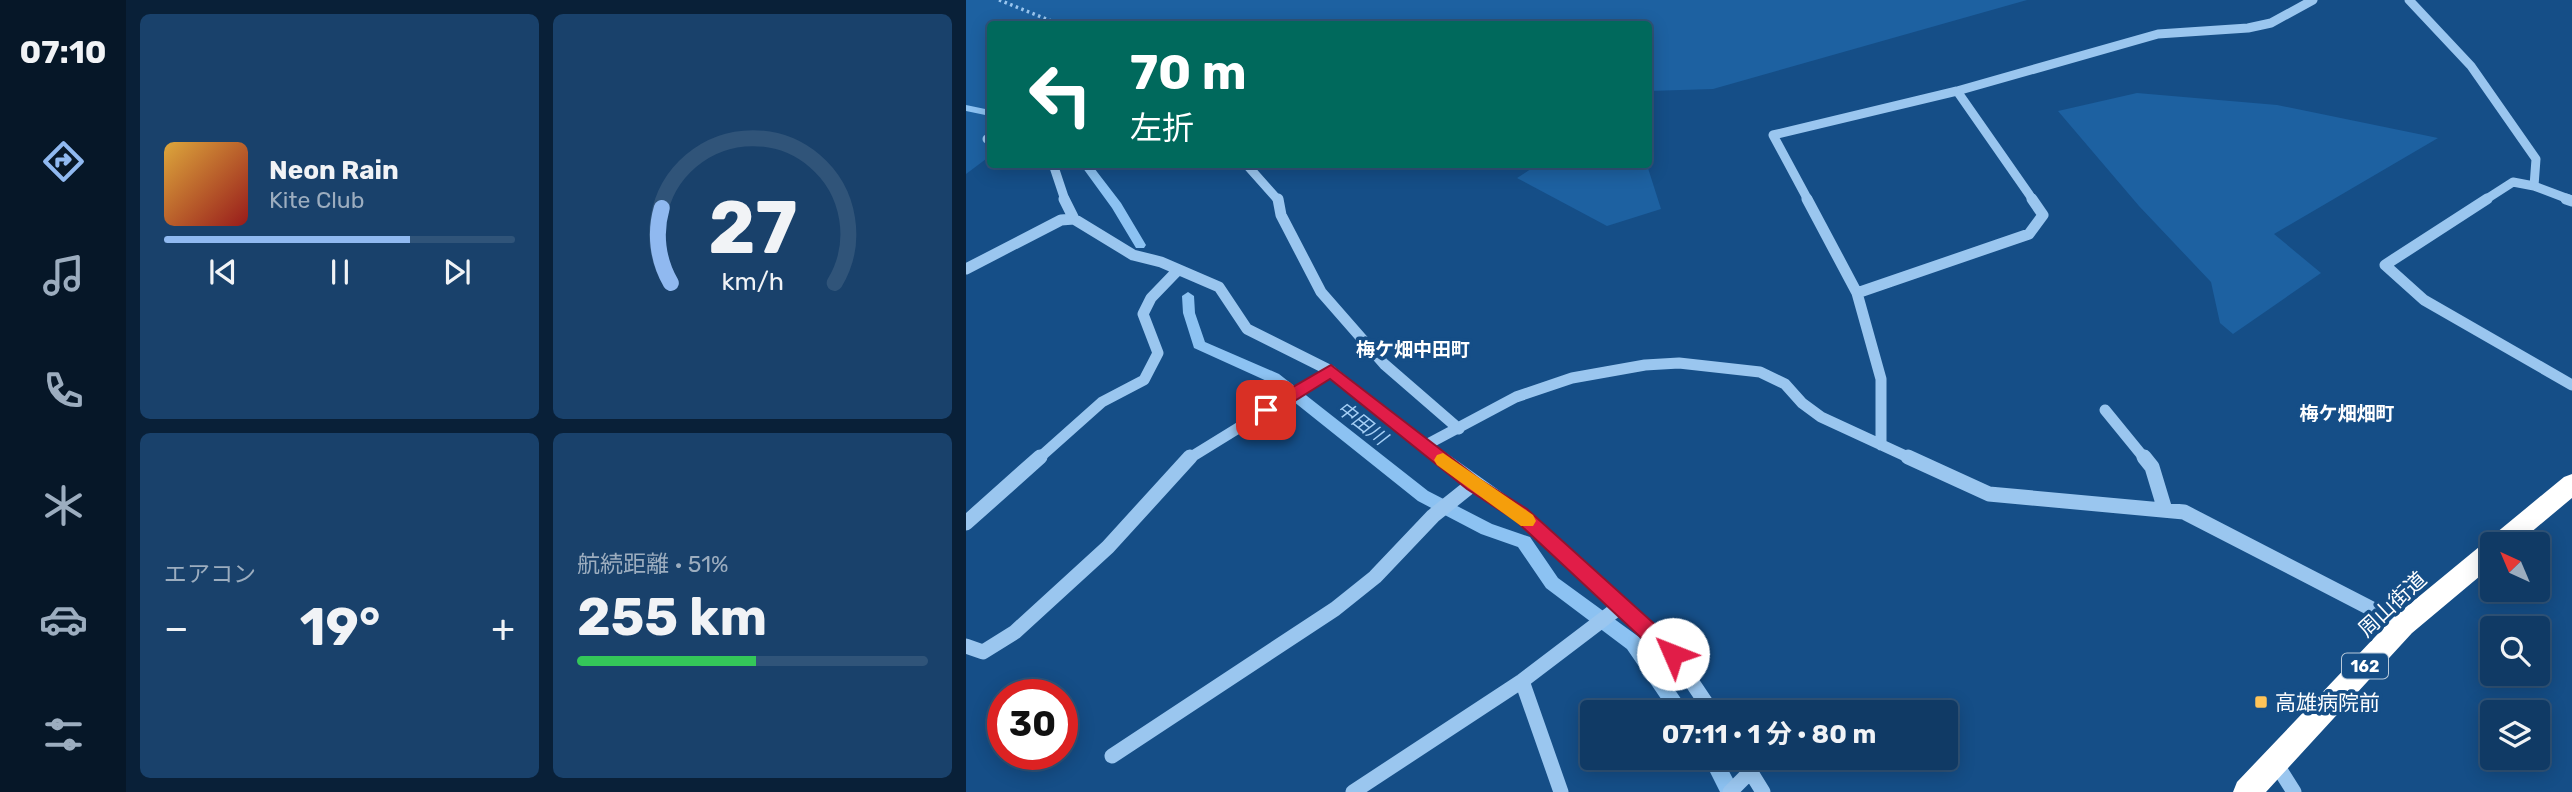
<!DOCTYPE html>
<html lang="ja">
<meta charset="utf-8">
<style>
:root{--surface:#103a65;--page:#19416b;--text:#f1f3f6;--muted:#9cadbf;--line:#305479;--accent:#90b9f0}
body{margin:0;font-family:Rubik,"Noto Sans JP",sans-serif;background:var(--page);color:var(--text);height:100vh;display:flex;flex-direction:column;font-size:26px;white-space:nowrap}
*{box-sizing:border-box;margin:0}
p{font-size:23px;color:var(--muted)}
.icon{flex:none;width:38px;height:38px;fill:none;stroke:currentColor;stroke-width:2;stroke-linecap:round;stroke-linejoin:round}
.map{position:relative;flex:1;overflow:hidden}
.sheet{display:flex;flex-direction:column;gap:14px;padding:14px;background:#092038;width:840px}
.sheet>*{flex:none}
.top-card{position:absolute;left:21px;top:21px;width:665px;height:147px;border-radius:7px;box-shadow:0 4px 18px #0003,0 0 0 2px var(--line);background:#00695c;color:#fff;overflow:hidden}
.needle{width:46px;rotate:316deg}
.tools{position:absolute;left:1514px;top:532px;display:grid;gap:14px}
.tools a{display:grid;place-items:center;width:70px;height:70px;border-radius:7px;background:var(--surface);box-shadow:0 4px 18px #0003,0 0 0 2px var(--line);font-size:35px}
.speed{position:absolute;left:21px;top:679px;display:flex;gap:14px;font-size:35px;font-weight:700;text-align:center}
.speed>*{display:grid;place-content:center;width:91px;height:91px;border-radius:50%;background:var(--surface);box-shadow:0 4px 18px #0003,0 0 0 2px var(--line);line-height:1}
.speed .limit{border:10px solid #d22;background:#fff;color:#111}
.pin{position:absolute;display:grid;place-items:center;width:60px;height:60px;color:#fff;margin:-30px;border-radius:14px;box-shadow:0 4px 10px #0006}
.me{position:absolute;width:77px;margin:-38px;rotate:314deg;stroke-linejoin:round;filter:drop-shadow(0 0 5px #0008)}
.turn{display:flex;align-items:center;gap:24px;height:147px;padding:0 28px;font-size:32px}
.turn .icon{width:91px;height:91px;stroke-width:2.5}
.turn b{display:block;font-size:49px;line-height:60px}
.big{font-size:52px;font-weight:700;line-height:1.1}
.sheet .card{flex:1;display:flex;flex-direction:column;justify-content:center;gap:10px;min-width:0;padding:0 24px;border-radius:10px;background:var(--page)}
.sheet .dial{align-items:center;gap:0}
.dial svg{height:182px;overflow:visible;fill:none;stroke:var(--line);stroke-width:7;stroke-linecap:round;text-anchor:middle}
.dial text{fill:var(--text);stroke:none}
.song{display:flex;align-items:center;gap:21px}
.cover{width:84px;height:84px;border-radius:10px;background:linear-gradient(135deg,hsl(40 70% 55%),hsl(0 70% 35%))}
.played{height:7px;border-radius:4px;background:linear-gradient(90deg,var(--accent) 70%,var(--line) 70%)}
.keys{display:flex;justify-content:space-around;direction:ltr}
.heat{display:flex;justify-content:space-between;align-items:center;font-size:38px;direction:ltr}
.charge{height:10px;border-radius:5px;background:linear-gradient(90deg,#34c759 51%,var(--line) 0)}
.sheet .tiles{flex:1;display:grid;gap:14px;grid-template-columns:repeat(2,1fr)}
.trip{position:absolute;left:614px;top:700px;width:378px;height:70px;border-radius:7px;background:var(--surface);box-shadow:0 4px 18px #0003,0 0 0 2px var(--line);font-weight:700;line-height:70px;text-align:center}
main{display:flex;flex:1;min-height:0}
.dock{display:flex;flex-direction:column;width:126px;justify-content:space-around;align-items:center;background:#061728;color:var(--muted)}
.dock .icon{width:49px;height:49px}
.dock .current{color:var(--accent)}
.dock b{font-size:32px;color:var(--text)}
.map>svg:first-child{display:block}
.green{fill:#1d61a1}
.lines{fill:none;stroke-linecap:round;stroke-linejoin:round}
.stream{fill:#8cc2f2;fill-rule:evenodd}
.path{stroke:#9ac6ef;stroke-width:3.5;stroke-dasharray:2.5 3.5;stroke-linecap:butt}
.minor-far2{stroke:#9ac6ef;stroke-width:9}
.minor-far1{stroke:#9ac6ef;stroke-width:11}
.minor{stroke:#9ac6ef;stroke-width:15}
.highway{fill:#fff;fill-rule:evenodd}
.route{fill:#e11d48;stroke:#92132f;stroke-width:2}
.slow{fill:#f59e0b}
.poi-dot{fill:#ffc458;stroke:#154e87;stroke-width:2.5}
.labels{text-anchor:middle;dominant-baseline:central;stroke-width:7;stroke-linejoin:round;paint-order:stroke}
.shield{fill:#154e87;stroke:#b9cadb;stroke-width:2}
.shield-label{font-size:16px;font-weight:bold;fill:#fff}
.neighbourhood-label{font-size:19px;font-weight:bold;fill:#fff;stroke:#154e87}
.water-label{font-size:19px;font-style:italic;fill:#a6d0f6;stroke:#154e87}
.near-street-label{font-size:21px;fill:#fff;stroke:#154e87}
.near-poi-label{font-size:21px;fill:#fff;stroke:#154e87;text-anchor:start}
</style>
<main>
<nav class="dock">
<b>07:10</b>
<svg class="icon current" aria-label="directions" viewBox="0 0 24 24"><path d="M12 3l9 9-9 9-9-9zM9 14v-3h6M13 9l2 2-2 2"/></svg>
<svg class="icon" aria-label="music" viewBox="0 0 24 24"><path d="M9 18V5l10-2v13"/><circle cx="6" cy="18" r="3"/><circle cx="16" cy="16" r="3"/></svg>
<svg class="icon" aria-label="phone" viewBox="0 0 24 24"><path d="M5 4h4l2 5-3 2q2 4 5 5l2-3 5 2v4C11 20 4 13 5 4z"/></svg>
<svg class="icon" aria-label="climate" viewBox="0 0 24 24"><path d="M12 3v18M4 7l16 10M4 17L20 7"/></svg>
<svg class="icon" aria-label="car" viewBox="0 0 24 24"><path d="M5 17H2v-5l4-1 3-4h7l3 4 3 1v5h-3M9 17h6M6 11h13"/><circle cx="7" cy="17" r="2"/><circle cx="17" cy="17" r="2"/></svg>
<svg class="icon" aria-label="filters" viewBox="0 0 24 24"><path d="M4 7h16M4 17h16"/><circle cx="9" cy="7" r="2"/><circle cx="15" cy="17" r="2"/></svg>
</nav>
<section class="sheet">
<div class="tiles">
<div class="card">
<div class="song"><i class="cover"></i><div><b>Neon Rain</b><p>Kite Club</p></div></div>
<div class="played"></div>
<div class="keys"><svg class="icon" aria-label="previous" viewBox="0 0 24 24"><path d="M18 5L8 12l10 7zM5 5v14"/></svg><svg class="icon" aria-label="pause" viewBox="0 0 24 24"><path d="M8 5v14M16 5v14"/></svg><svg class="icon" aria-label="next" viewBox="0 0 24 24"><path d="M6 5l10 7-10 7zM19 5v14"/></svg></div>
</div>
<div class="card dial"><svg viewBox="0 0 100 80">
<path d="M14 69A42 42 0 1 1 86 69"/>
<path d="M14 69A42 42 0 0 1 10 36" stroke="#90b9f0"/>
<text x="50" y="56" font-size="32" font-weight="700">27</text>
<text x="50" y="72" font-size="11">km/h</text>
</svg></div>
<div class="card"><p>エアコン</p>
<div class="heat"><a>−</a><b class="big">19°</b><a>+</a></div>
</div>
<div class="card"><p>航続距離 · 51%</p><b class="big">255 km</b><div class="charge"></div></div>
</div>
</section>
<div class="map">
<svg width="1606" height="792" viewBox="0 0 1606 792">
<rect width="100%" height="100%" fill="#154e87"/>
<path class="green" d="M 0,0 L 1061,0 L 747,89 L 683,91 L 682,24 L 24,24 L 24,156 L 0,174 Z
M 1171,93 L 1311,105 L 1472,138 L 1308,234 L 1355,273 L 1267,334 L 1254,323 L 1245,282 L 1173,206 L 1092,111 Z
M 571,165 L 681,165 L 695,209 L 641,226 L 551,178 Z"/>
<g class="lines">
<path class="stream" d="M 0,105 L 24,110 L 24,116 L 0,111 Z
M 114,164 L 125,164 L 155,203 L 180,245 L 178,248 L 170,248 L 146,208 Z
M 222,292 L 228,296 L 229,313 L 239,342 L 313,374 L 462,491 L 526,524 L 564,537 L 592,578 L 673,637 L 724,712 L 704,712 L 661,649 L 580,588 L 552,547 L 515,534 L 452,501 L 303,382 L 228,348 L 217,313 L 216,296 Z
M 737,758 L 756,758 L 774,792 L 754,792 Z"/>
<path class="path" d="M 33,0 L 93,24"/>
<path class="minor-far2" d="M 1443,0 L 1505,66 L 1570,159 L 1568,186 L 1605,200
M 991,91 L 1067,200
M 21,139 L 24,139
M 87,164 L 99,200
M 280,164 L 312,200
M 842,200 L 807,135 L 991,91 L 1192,34 L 1282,28 L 1305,23 L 1347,0
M 1519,200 L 1547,182 L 1568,186"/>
<path class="minor-far1" d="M 98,199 L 108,219 L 167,255 L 195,262 L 253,287 L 281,329 L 365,371 L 458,446 L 550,397 L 606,378 L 679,365 L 713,363 L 794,372 L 819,384 L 836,403 L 855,417 L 946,459
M 312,199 L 315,215 L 355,292 L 418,364 L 493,429
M 841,199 L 891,293 L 915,379 L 915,445
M 1521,199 L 1419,265 L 1458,300 L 1606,385
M 1600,199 L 1606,201
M 0,269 L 95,220 L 108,219
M 891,293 L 1063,234 L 1077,215 L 1066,199
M 1139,410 L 1179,459
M 458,446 L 476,459
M 72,459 L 136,402 L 178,380 L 192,353 L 177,314 L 185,298 L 212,270
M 222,459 L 365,371"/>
<path class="minor" d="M 473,457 L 555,515 L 656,605 L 707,654 L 746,712
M 942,457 L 1023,494 L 1218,512 L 1437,625
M 1178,457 L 1186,467 L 1199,510
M 0,523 L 74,457
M 0,646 L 17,652 L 49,632 L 142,547 L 224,457
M 556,681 L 595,792
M 146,756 L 369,609 L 409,577 L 467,516 L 507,484
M 776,758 L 797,792
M 1309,762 L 1328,792
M 387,792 L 556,681 L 656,605
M 764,792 L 785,771"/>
<path class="highway" d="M 1606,474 L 1606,498 L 1551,544 L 1526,544 L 1526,566 L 1446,633 L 1300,792 L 1267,792 L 1271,782 L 1428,617 L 1598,477 Z"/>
</g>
<path class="route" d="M 365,365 L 513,479 L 561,509 L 714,647 L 717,654 L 714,661 L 707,664 L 700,661 L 549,520 L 501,489 L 364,379 L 306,415 L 294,415 L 294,406 Z"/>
<path class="slow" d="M 477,453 L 567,515 L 570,521 L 567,526 L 555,526 L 471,465 L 468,460 L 471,455 Z"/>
<rect class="poi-dot" x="1288" y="695" width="14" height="14" rx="3.5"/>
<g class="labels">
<rect class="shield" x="1376" y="653.5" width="46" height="25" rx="5"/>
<g class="shield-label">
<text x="1399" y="666">162</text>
</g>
<g class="neighbourhood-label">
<text x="447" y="349">梅ケ畑中田町</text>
<text x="1381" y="413">梅ケ畑畑町</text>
</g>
<g class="water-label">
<text transform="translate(396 423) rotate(38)">中田川</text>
</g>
<g class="near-street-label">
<text transform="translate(1426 604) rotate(-43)">周山街道</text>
</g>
<g class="near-poi-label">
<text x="1309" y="702">高雄病院前</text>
</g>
</g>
</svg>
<div class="tools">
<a><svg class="needle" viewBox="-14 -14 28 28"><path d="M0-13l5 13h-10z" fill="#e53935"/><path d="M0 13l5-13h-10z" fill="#9cadbf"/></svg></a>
<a><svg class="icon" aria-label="search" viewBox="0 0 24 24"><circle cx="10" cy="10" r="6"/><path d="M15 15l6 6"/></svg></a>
<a><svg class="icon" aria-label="layers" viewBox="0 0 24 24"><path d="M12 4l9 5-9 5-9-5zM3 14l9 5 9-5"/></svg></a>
</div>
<div class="speed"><div class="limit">30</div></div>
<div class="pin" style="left:300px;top:410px;background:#d93025"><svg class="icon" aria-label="arrive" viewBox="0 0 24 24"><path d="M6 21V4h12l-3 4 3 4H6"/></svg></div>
<svg class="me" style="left:707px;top:654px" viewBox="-20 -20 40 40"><circle r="19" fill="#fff"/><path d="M0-13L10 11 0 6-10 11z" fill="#e11d48"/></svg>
<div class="trip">07:11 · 1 分 · 80 m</div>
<div class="top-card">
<div class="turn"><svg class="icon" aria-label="left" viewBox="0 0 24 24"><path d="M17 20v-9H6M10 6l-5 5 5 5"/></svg><div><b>70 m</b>左折</div></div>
</div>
</div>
</main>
